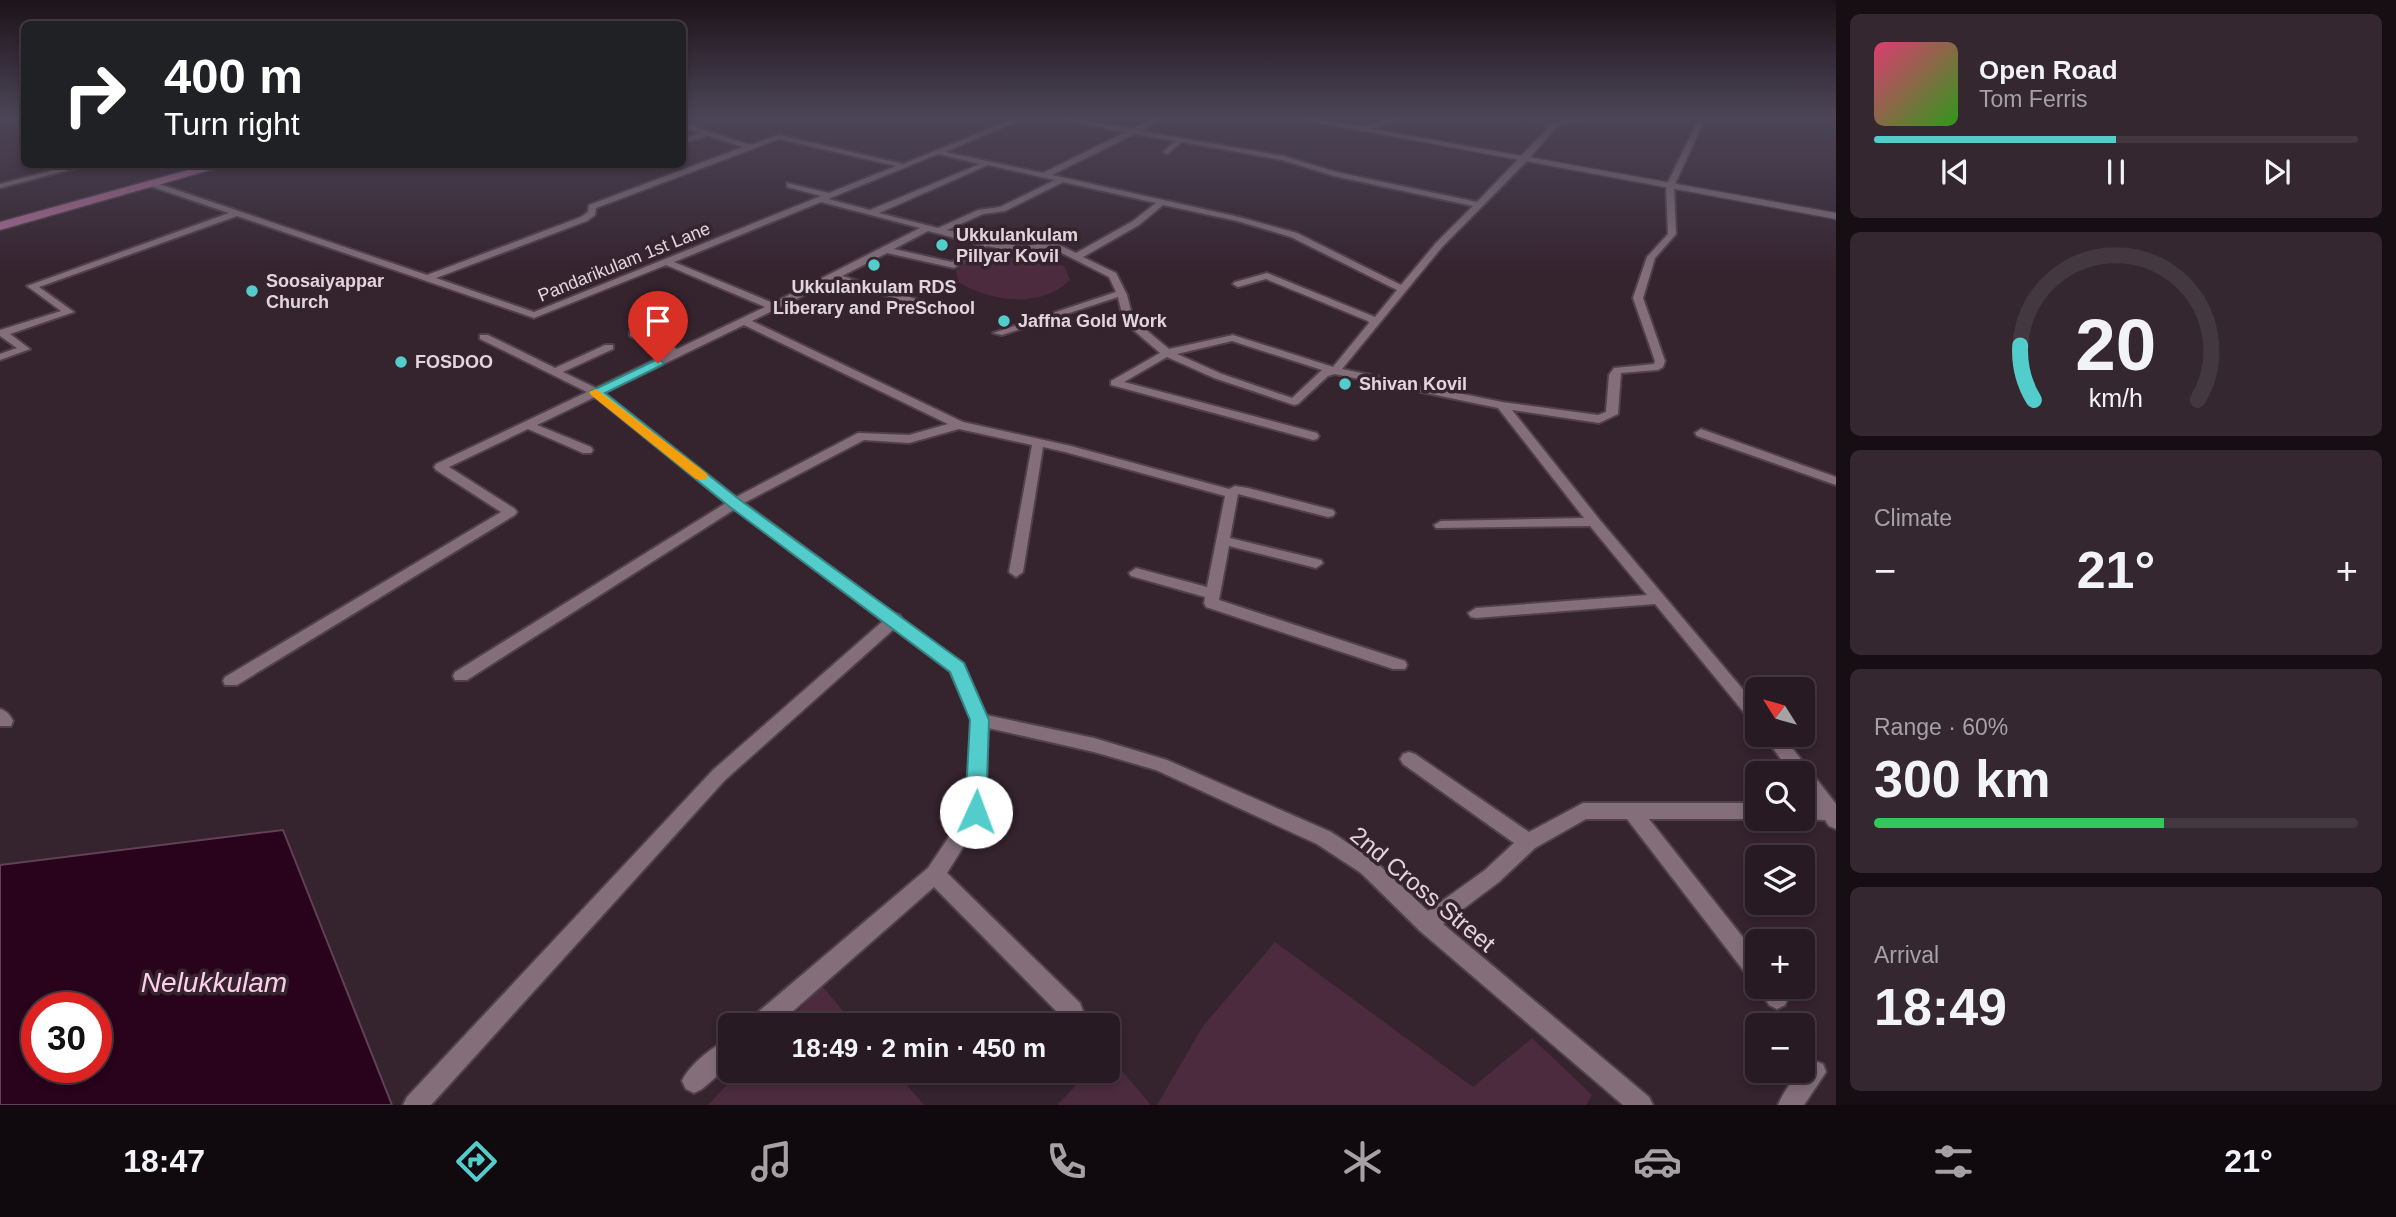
<!DOCTYPE html>
<meta charset="utf-8">
<style>
:root{--surface:#281a22;--page:#34272f;--text:#f1f3f6;--muted:#a5a1a5;--line:#443840;--accent:#53cdcb}
body{margin:0;font-family:Helvetica,sans-serif;background:var(--page);color:var(--text);height:100vh;display:flex;flex-direction:column;font-size:26px;white-space:nowrap}
*{box-sizing:border-box;margin:0}
p{font-size:23px;color:var(--muted)}
.icon{flex:none;width:38px;height:38px;fill:none;stroke:currentColor;stroke-width:2;stroke-linecap:round;stroke-linejoin:round}
.map{position:relative;flex:1;overflow:hidden}
.side{display:flex;flex-direction:column;gap:14px;padding:14px;background:#160e13;width:560px}
.side>*{flex:none}
.guide{position:absolute;left:21px;top:21px;width:665px;height:147px;border-radius:10px;box-shadow:0 4px 10px #0003,0 0 0 2px var(--line);background:#202124;color:#fff;overflow:hidden}
.needle{width:46px;rotate:307deg}
.buttons{position:absolute;left:1745px;top:677px;display:grid;gap:14px}
.buttons a{display:grid;place-items:center;width:70px;height:70px;border-radius:10px;background:var(--surface);box-shadow:0 4px 10px #0003,0 0 0 2px var(--line);font-size:35px}
.speed{position:absolute;left:21px;top:992px;display:flex;gap:14px;font-size:35px;font-weight:700;text-align:center}
.speed>*{display:grid;place-content:center;width:91px;height:91px;border-radius:50%;background:var(--surface);box-shadow:0 4px 10px #0003,0 0 0 2px var(--line);line-height:1}
.speed .limit{border:10px solid #d22;background:#fff;color:#111}
.pin{position:absolute;display:grid;place-items:center;width:60px;height:60px;color:#fff;margin:-72px -30px;border-radius:50% 50% 50% 0;rotate:-45deg;box-shadow:0 0 7px #0007}
.pin .icon{rotate:45deg}
.me{position:absolute;width:77px;margin:-38px;rotate:2deg;stroke-linejoin:round;filter:drop-shadow(0 0 5px #0008)}
.turn{display:flex;align-items:center;gap:24px;height:147px;padding:0 28px;font-size:32px}
.turn .icon{width:91px;height:91px;stroke-width:2.5}
.turn b{display:block;font-size:49px;line-height:60px}
.big{font-size:52px;font-weight:700;line-height:1.1}
.side .tile{flex:1;display:flex;flex-direction:column;justify-content:center;gap:10px;min-width:0;padding:0 24px;border-radius:10px;background:var(--page)}
.side .dial{align-items:center;gap:0}
.dial svg{height:182px;overflow:visible;fill:none;stroke:var(--line);stroke-width:7;stroke-linecap:round;text-anchor:middle}
.dial text{fill:var(--text);stroke:none}
.song{display:flex;align-items:center;gap:21px}
.cover{width:84px;height:84px;border-radius:10px;background:linear-gradient(135deg,hsl(340 70% 55%),hsl(110 70% 35%))}
.played{height:7px;border-radius:4px;background:linear-gradient(90deg,var(--accent) 50%,var(--line) 50%)}
.keys{display:flex;justify-content:space-around;direction:ltr}
.heat{display:flex;justify-content:space-between;align-items:center;font-size:38px;direction:ltr}
.charge{height:10px;border-radius:5px;background:linear-gradient(90deg,#34c759 60%,var(--line) 0)}
.trip{position:absolute;left:718px;top:1013px;width:402px;height:70px;border-radius:10px;background:var(--surface);box-shadow:0 4px 10px #0003,0 0 0 2px var(--line);font-weight:700;line-height:70px;text-align:center}
.tabs{display:flex;height:112px;justify-content:space-around;align-items:center;background:#100a0e;color:var(--muted)}
.tabs .icon{width:49px;height:49px}
.tabs .current{color:var(--accent)}
.tabs b{font-size:32px;color:var(--text)}
main{display:flex;flex:1;min-height:0}
.map>svg:first-child{display:block}
.green{fill:#4c2b3f}
.water{fill:#29021c;stroke:#604155;stroke-width:2;fill-rule:evenodd}
.lines{fill:none;stroke-linecap:round;stroke-linejoin:round}
.minor-casing{stroke:#4f4049;stroke-width:4}
.tertiary-casing{stroke:#4f4049;stroke-width:3}
.trunk-casing{stroke:#4f4049;stroke-width:3}
.minor{fill:#836e7a;fill-rule:evenodd}
.tertiary{fill:#836e7a;fill-rule:evenodd}
.trunk{fill:#ae6c94;fill-rule:evenodd}
.route{fill:#53cdcb;stroke:#368584;stroke-width:2}
.slow{fill:#f59e0b}
.poi-dot{fill:#53cdcb;stroke:#35232e;stroke-width:2.5}
.labels{text-anchor:middle;dominant-baseline:central;stroke-width:7;stroke-linejoin:round;paint-order:stroke}
.far-poi-label{font-size:18px;font-weight:bold;fill:#e1d5db;stroke:#35232e;text-anchor:start}
.far-street-label{font-size:18px;fill:#e1d5db;stroke:#35232e}
.near-street-label{font-size:24px;fill:#e1d5db;stroke:#35232e}
.near-water-label{font-size:28px;font-style:italic;fill:#fecfea;stroke:#35232e}
</style>
<main>
<div class="map">
<svg width="1836" height="1105" viewBox="0 0 1836 1105">
<rect width="100%" height="100%" fill="#35232e"/>
<path class="green" d="M 1020,252 L 1047,258 L 1065,267 L 1070,280 C 1041,309 991,302 958,282 L 956,270 C 975,253 995,253 1020,252 Z
M 1275,942 L 1473,1087 L 1532,1038 L 1592,1095 L 1586,1105 L 1157,1105 L 1203,1026 Z
M 822,986 L 855,1025 L 784,1025 Z
M 1108,1055 L 1151,1105 L 1057,1105 L 1090,1071 L 1108,1071 Z
M 740,1071 L 895,1071 L 924,1105 L 708,1105 Z"/>
<path class="water" d="M 283,830 L 392,1105 L 0,1105 L 0,865 ZM 37,1008 L 96,1008 L 96,1068 L 37,1068 Z"/>
<g class="lines">
<g class="minor-casing">
<path id="minor" d="M 1016,118 L 1025,118 L 945,152 L 1043,173 L 1126,132 L 1053,118 L 1069,118 L 1132,129 L 1154,118 L 1163,118 L 1140,131 L 1283,156 L 1336,172 L 1477,202 L 1554,122 L 1596,118 L 1558,125 L 1527,161 L 1442,247 L 1342,369 L 1502,402 L 1598,415 L 1606,412 L 1609,375 L 1614,368 L 1654,364 L 1655,361 L 1633,298 L 1647,257 L 1668,234 L 1666,186 L 1697,123 L 1700,121 L 1703,123 L 1674,186 L 1676,234 L 1655,258 L 1643,298 L 1665,361 L 1663,367 L 1658,370 L 1621,373 L 1618,414 L 1599,423 L 1512,410 L 1599,519 L 1757,706 L 1757,723 L 1751,721 L 1655,604 L 1476,618 L 1471,617 L 1468,613 L 1476,608 L 1647,595 L 1590,526 L 1436,528 L 1434,525 L 1441,521 L 1584,518 L 1498,408 L 1335,374 L 1328,376 L 1298,404 L 1294,405 L 1214,378 L 1167,357 L 1124,382 L 1317,433 L 1319,436 L 1317,439 L 1313,440 L 1111,385 L 1111,381 L 1160,353 L 1124,322 L 1118,297 L 1002,335 L 993,333 L 1116,292 L 1109,277 L 1050,247 L 1022,253 L 987,246 L 954,268 L 887,253 L 842,276 L 938,306 L 940,308 L 935,311 L 835,280 L 752,321 L 963,422 L 1071,446 L 1229,489 L 1235,486 L 1248,488 L 1333,510 L 1335,513 L 1333,516 L 1328,517 L 1238,494 L 1230,538 L 1321,560 L 1323,563 L 1316,568 L 1229,546 L 1219,600 L 1405,661 L 1407,665 L 1405,669 L 1393,669 L 1206,607 L 1204,603 L 1205,597 L 1131,576 L 1129,573 L 1136,568 L 1207,587 L 1225,496 L 1065,452 L 1043,447 L 1023,572 L 1016,577 L 1009,572 L 1032,445 L 959,429 L 909,443 L 864,440 L 744,503 L 895,614 L 900,615 L 902,620 L 963,664 L 986,715 L 1094,738 L 1167,760 L 1331,832 L 1375,861 L 1428,911 L 1485,870 L 1514,843 L 1403,764 L 1400,759 L 1403,754 L 1409,752 L 1415,754 L 1529,832 L 1583,803 L 1757,803 L 1757,819 L 1649,819 L 1757,955 L 1757,982 L 1750,979 L 1627,819 L 1586,819 L 1535,848 L 1499,882 L 1443,924 L 1649,1097 L 1653,1105 L 1623,1105 L 1420,931 L 1361,873 L 1317,844 L 1156,770 L 1094,752 L 988,728 L 985,812 L 947,873 L 1080,1003 L 1083,1011 L 1080,1019 L 1072,1022 L 1064,1019 L 934,887 L 776,1026 L 748,1026 L 751,1018 L 928,868 L 967,810 L 972,720 L 950,671 L 894,629 L 725,780 L 431,1105 L 403,1105 L 407,1097 L 713,770 L 883,621 L 735,509 L 467,680 L 455,680 L 453,676 L 455,672 L 726,503 L 595,397 L 537,425 L 591,447 L 593,450 L 591,453 L 583,453 L 528,429 L 449,467 L 515,509 L 517,512 L 515,515 L 237,685 L 225,685 L 223,681 L 225,677 L 501,512 L 436,470 L 434,467 L 436,464 L 587,392 L 480,339 L 480,335 L 488,335 L 555,368 L 605,345 L 613,345 L 613,349 L 563,372 L 596,388 L 669,353 L 630,336 L 630,332 L 638,332 L 677,349 L 765,307 L 666,265 L 534,318 L 237,216 L 39,287 L 74,312 L 10,334 L 30,349 L 0,360 L 0,354 L 17,348 L 0,336 L 0,330 L 61,311 L 27,286 L 229,213 L 150,186 L 150,182 L 153,182 L 427,275 L 581,217 L 588,212 L 589,205 L 743,147 L 708,136 L 682,143 L 682,139 L 701,133 L 682,127 L 682,123 L 750,145 L 779,135 L 903,164 ZM 1134,134 L 1175,141 L 1163,152 L 1167,154 L 1182,142 L 1282,160 L 1334,176 L 1473,206 L 1436,243 L 1401,285 L 1297,233 L 1239,217 L 1052,175 ZM 779,139 L 896,166 L 829,193 L 787,183 L 787,187 L 821,196 L 534,312 L 436,278 L 587,221 L 595,215 L 596,208 ZM 938,154 L 980,164 L 870,210 L 828,199 ZM 988,165 L 1055,180 L 1000,207 L 978,210 L 938,228 L 879,213 ZM 1063,182 L 1156,203 L 1133,221 L 1076,253 L 1051,241 L 1022,247 L 947,230 L 983,214 L 1005,211 ZM 821,202 L 920,228 L 773,303 L 674,262 ZM 1163,205 L 1237,221 L 1291,237 L 1397,290 L 1375,317 L 1267,273 L 1235,282 L 1233,284 L 1238,287 L 1266,279 L 1368,321 L 1369,323 L 1333,367 L 1233,335 L 1169,349 L 1133,319 L 1127,295 L 1116,273 L 1083,257 L 1139,225 ZM 928,231 L 978,244 L 952,262 L 894,249 ZM 744,325 L 948,424 L 909,435 L 858,433 L 736,497 L 604,393 ZM 1232,341 L 1322,370 L 1292,398 L 1222,374 L 1177,354 Z
M 1392,118 L 1403,118 L 1363,131 L 1358,130 Z
M 77,164 L 91,164 L 0,188 L 0,184 Z
M 180,164 L 189,164 L 200,172 L 193,174 Z
M 1701,429 L 1836,477 L 1836,485 L 1697,436 L 1695,433 Z
M 0,709 C 7,711 10,715 13,721 L 11,726 L 0,726 Z
M 1763,735 L 1782,735 L 1836,804 L 1836,829 L 1829,826 L 1825,820 L 1800,819 L 1802,819 L 1802,804 L 1814,804 L 1802,789 L 1802,774 L 1792,774 Z
M 1758,987 L 1782,987 L 1788,998 L 1785,1005 L 1777,1009 L 1769,1005 Z
M 730,1039 L 730,1065 L 702,1089 L 694,1093 L 686,1089 L 682,1081 C 689,1065 714,1045 730,1039 Z
M 1815,1061 L 1823,1064 L 1826,1072 L 1804,1105 L 1778,1105 C 1785,1089 1800,1067 1815,1061 Z"/>
</g>
<g class="tertiary-casing">
<path id="tertiary" d="M 1294,118 L 1313,118 L 1836,213 L 1836,219 Z"/>
</g>
<g class="trunk-casing">
<path id="trunk" d="M 210,164 L 231,164 L 0,230 L 0,222 Z"/>
</g>
<use href="#minor" class="minor"/>
<use href="#tertiary" class="tertiary"/>
<use href="#trunk" class="trunk"/>
</g>
<linearGradient id="sky" x2="0" y2="1"><stop stop-color="#1d1319"/><stop offset="0.43" stop-color="#4b4557"/><stop offset="1" stop-color="#4b4557" stop-opacity="0"/></linearGradient>
<rect width="1836" height="273" fill="url(#sky)"/>
<path class="route" d="M 658,359 L 664,363 L 662,365 L 605,393 L 740,500 L 964,663 L 989,720 L 986,812 L 983,818 L 976,821 L 968,818 L 965,812 L 970,720 L 950,672 L 730,507 L 589,392 Z"/>
<path class="slow" d="M 596,389 L 706,473 L 708,476 L 706,479 L 696,479 L 591,395 L 589,392 Z"/>
<g class="poi-dot">
<circle cx="942" cy="245" r="7"/>
<circle cx="874" cy="265" r="7"/>
<circle cx="252" cy="291" r="7"/>
<circle cx="1004" cy="321" r="7"/>
<circle cx="401" cy="362" r="7"/>
<circle cx="1345" cy="384" r="7"/>
</g>
<g class="labels">
<g class="far-poi-label">
<text x="956" y="235">Ukkulankulam<tspan x="956" dy="21">Pillyar Kovil</tspan></text>
<text x="266" y="281">Soosaiyappar<tspan x="266" dy="21">Church</tspan></text>
<text x="874" y="287" text-anchor="middle">Ukkulankulam RDS<tspan x="874" dy="21">Liberary and PreSchool</tspan></text>
<text x="1018" y="321">Jaffna Gold Work</text>
<text x="415" y="362">FOSDOO</text>
<text x="1359" y="384">Shivan Kovil</text>
</g>
<g class="far-street-label">
<text transform="translate(624 262) rotate(-22)">Pandarikulam 1st Lane</text>
</g>
<g class="near-street-label">
<text transform="translate(1423 889) rotate(40)">2nd Cross Street</text>
</g>
<g class="near-water-label">
<text x="214" y="982">Nelukkulam</text>
</g>
</g>
</svg>
<div class="buttons">
<a><svg class="needle" viewBox="-14 -14 28 28"><path d="M0-13l5 13h-10z" fill="#e53935"/><path d="M0 13l5-13h-10z" fill="#a5a1a5"/></svg></a>
<a><svg class="icon" aria-label="search" viewBox="0 0 24 24"><circle cx="10" cy="10" r="6"/><path d="M15 15l6 6"/></svg></a>
<a><svg class="icon" aria-label="layers" viewBox="0 0 24 24"><path d="M12 4l9 5-9 5-9-5zM3 14l9 5 9-5"/></svg></a>
<a>+</a>
<a>−</a>
</div>
<div class="speed"><div class="limit">30</div></div>
<div class="pin" style="left:658px;top:363px;background:#d93025"><svg class="icon" aria-label="arrive" viewBox="0 0 24 24"><path d="M6 21V4h12l-3 4 3 4H6"/></svg></div>
<svg class="me" style="left:976px;top:812px" viewBox="-20 -20 40 40"><circle r="19" fill="#fff"/><path d="M0-13L10 11 0 6-10 11z" fill="#53cdcb"/></svg>
<div class="trip">18:49 · 2 min · 450 m</div>
<div class="guide">
<div class="turn"><svg class="icon" aria-label="right" viewBox="0 0 24 24"><path d="M7 20v-9h11M14 6l5 5-5 5"/></svg><div><b>400 m</b>Turn right</div></div>
</div>
</div>
<section class="side">
<div class="tile">
<div class="song"><i class="cover"></i><div><b>Open Road</b><p>Tom Ferris</p></div></div>
<div class="played"></div>
<div class="keys"><svg class="icon" aria-label="previous" viewBox="0 0 24 24"><path d="M18 5L8 12l10 7zM5 5v14"/></svg><svg class="icon" aria-label="pause" viewBox="0 0 24 24"><path d="M8 5v14M16 5v14"/></svg><svg class="icon" aria-label="next" viewBox="0 0 24 24"><path d="M6 5l10 7-10 7zM19 5v14"/></svg></div>
</div>
<div class="tile dial"><svg viewBox="0 0 100 80">
<path d="M14 69A42 42 0 1 1 86 69"/>
<path d="M14 69A42 42 0 0 1 8 45" stroke="#53cdcb"/>
<text x="50" y="56" font-size="32" font-weight="700">20</text>
<text x="50" y="72" font-size="11">km/h</text>
</svg></div>
<div class="tile"><p>Climate</p>
<div class="heat"><a>−</a><b class="big">21°</b><a>+</a></div>
</div>
<div class="tile"><p>Range · 60%</p><b class="big">300 km</b><div class="charge"></div></div>
<div class="tile"><p>Arrival</p><b class="big">18:49</b></div>
</section>
</main>
<nav class="tabs">
<b>18:47</b>
<svg class="icon current" aria-label="directions" viewBox="0 0 24 24"><path d="M12 3l9 9-9 9-9-9zM9 14v-3h6M13 9l2 2-2 2"/></svg>
<svg class="icon" aria-label="music" viewBox="0 0 24 24"><path d="M9 18V5l10-2v13"/><circle cx="6" cy="18" r="3"/><circle cx="16" cy="16" r="3"/></svg>
<svg class="icon" aria-label="phone" viewBox="0 0 24 24"><path d="M5 4h4l2 5-3 2q2 4 5 5l2-3 5 2v4C11 20 4 13 5 4z"/></svg>
<svg class="icon" aria-label="climate" viewBox="0 0 24 24"><path d="M12 3v18M4 7l16 10M4 17L20 7"/></svg>
<svg class="icon" aria-label="car" viewBox="0 0 24 24"><path d="M5 17H2v-5l4-1 3-4h7l3 4 3 1v5h-3M9 17h6M6 11h13"/><circle cx="7" cy="17" r="2"/><circle cx="17" cy="17" r="2"/></svg>
<svg class="icon" aria-label="filters" viewBox="0 0 24 24"><path d="M4 7h16M4 17h16"/><circle cx="9" cy="7" r="2"/><circle cx="15" cy="17" r="2"/></svg>
<b>21°</b>
</nav>
